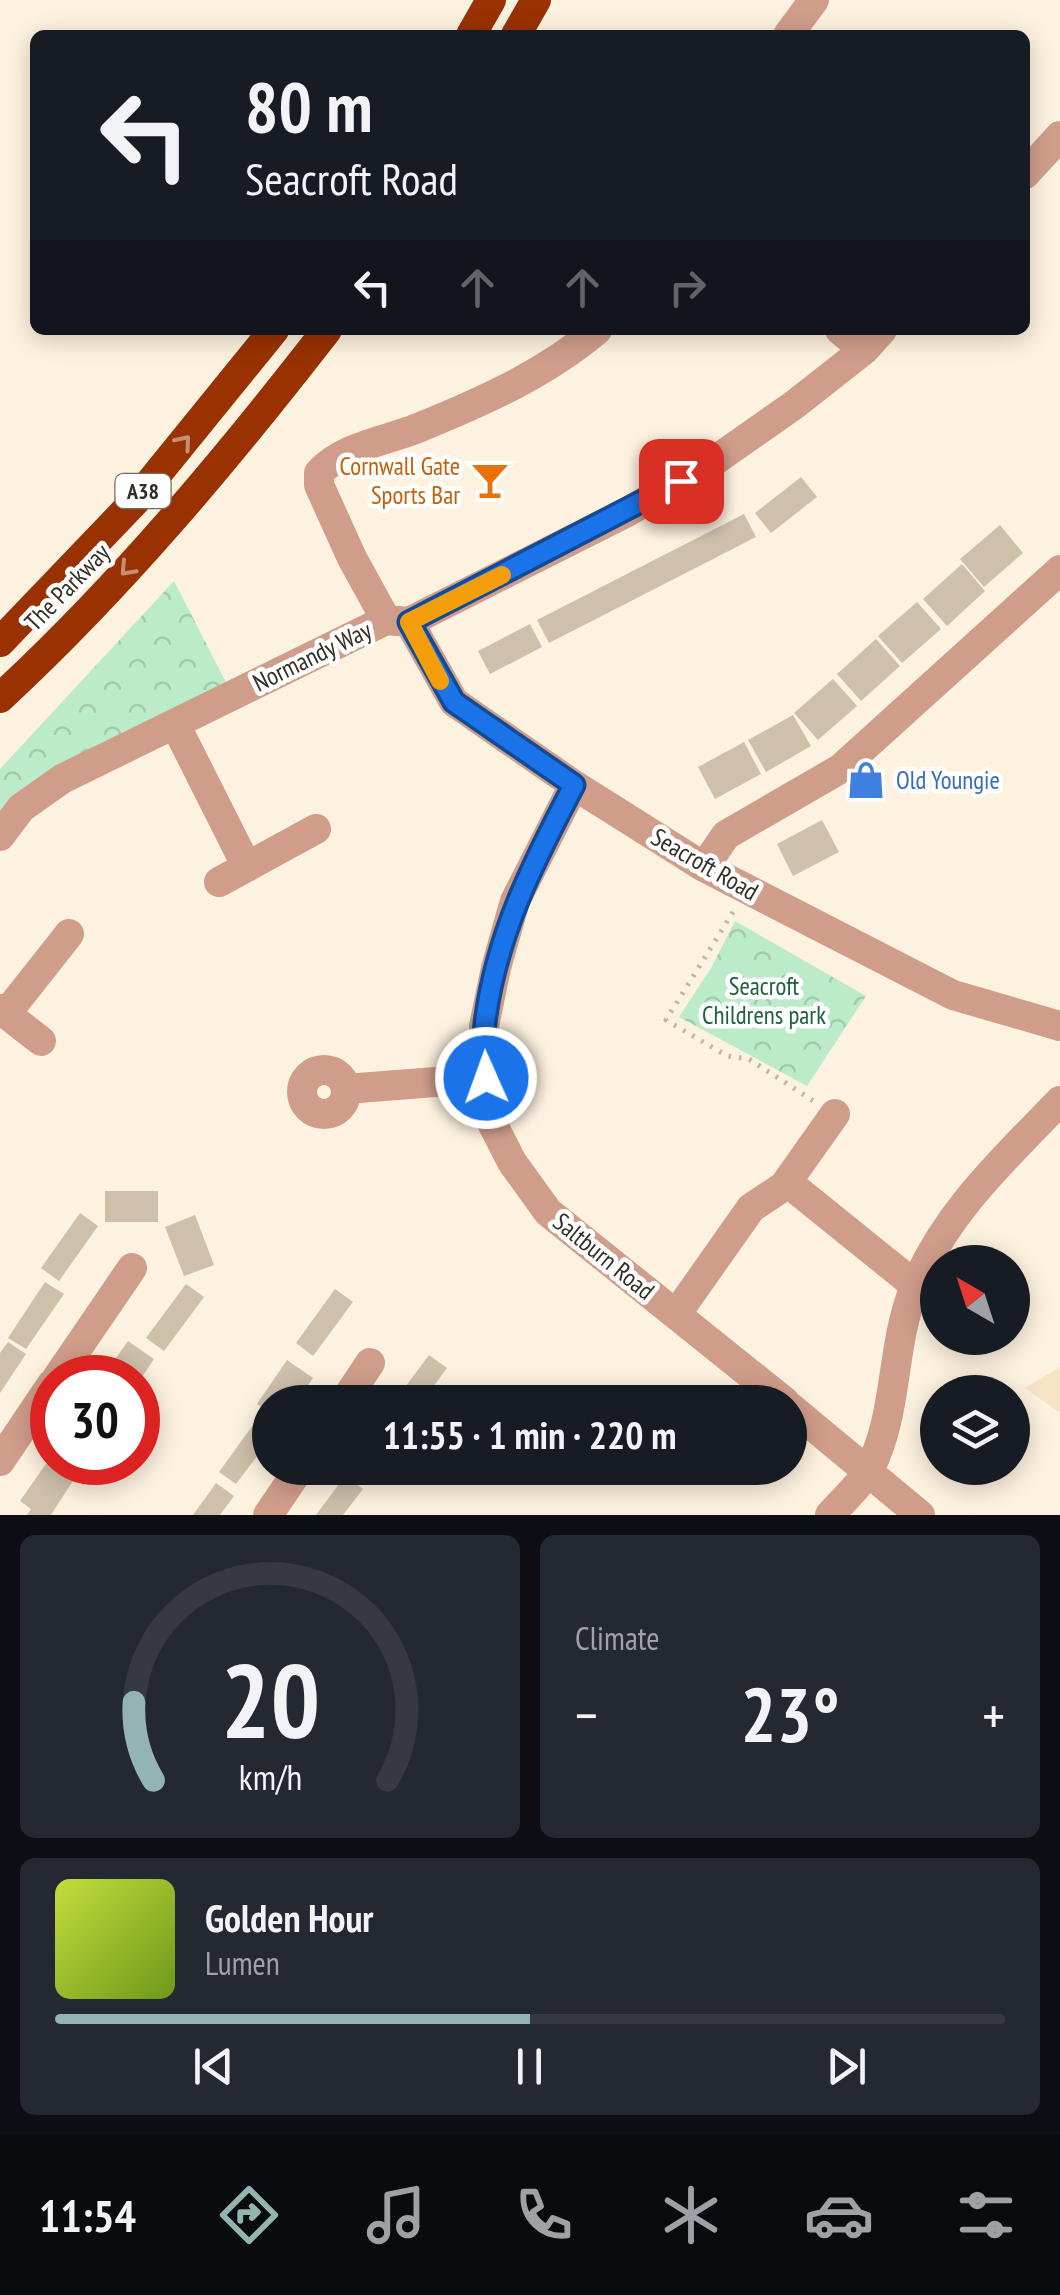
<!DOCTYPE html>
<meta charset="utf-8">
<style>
:root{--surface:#171b24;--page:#242831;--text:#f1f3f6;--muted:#9ea1a6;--line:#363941;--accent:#94b4b1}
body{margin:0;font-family:"PT Sans Narrow",sans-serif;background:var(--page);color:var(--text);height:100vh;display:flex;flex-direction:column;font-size:38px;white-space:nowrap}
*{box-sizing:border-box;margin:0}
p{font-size:32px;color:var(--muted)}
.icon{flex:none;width:55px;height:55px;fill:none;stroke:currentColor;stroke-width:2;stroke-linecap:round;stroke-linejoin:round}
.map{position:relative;height:1515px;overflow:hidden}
.sheet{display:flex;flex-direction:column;gap:20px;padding:20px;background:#0d0f14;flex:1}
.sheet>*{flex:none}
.hud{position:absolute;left:30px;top:30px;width:1000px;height:305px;border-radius:15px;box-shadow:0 5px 25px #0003;background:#171b24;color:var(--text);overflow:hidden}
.needle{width:65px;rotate:321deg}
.controls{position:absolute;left:920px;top:1245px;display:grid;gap:20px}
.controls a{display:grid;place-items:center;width:110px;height:110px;border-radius:50%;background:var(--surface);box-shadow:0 5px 25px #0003;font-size:50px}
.speed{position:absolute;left:30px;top:1355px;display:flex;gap:20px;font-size:50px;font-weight:700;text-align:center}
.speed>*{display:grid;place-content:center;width:130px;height:130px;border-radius:50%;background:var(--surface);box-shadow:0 5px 25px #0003;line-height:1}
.speed .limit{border:15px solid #d22;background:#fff;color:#111}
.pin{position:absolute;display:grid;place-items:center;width:85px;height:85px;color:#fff;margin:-42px;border-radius:20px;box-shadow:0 5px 15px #0006}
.me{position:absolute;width:110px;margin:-55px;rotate:358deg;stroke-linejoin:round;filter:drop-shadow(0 0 8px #0008)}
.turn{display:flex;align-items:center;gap:35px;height:210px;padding:0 50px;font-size:45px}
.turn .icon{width:130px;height:130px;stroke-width:2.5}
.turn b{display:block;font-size:70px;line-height:85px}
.lanes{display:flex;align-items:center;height:95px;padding:0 50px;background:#0003;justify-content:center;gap:50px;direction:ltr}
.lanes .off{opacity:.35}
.big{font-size:75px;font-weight:700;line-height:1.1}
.sheet .card{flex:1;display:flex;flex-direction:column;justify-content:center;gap:15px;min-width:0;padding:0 35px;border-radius:15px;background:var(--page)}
.sheet .dial{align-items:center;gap:0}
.dial svg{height:260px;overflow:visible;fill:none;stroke:var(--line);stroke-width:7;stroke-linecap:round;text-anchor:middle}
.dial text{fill:var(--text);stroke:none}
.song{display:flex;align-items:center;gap:30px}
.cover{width:120px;height:120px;border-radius:15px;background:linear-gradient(135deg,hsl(70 70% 55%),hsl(80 70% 35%))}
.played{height:10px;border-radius:5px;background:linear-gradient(90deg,var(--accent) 50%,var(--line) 50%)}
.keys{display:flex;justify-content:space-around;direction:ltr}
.heat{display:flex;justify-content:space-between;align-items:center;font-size:55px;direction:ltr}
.sheet .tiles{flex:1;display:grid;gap:20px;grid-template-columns:1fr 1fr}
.card:last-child{grid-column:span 2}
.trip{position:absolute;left:252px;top:1385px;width:555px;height:100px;border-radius:50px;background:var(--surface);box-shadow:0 5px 25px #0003;font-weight:700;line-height:100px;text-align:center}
.dock{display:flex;height:160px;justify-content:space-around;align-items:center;background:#090b0e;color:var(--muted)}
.dock .icon{width:70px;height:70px}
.dock .selected{color:var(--accent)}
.dock b{font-size:45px;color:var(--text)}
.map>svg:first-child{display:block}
.built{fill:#f6e3c6}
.forest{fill:url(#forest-crowns)}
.building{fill:#cec0aa}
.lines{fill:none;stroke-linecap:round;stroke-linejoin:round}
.path{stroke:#c0b6a7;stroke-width:5;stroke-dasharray:2.5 8;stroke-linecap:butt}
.minor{stroke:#d09d8b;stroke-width:30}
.highway{stroke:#993200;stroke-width:30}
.oneway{stroke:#c78e73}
.route-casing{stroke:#114b97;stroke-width:25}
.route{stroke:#1a73e8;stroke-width:18}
.slow{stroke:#f59e0b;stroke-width:18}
.labels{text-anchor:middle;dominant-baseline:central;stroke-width:9;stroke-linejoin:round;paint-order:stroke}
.shield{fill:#fff;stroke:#706c66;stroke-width:2.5}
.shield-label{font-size:22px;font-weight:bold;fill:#332d25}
.food-label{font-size:25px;fill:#c56008;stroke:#fff;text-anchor:end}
.street-label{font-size:25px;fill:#332d25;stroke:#fff}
.shop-label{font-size:25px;fill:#366cbe;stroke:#fff;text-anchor:start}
.park-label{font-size:25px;fill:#1e613a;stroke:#fff}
</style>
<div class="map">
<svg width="1060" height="1515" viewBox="0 0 1060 1515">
<defs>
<pattern id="forest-crowns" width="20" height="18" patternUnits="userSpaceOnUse" patternTransform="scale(2.5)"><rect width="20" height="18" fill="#bcebc9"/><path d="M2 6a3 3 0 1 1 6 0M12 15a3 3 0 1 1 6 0" fill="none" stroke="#a2caac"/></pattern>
</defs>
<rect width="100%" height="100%" fill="#fdf1df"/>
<path class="built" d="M 1060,1367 L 1060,1413 L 1025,1388 Z"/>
<path class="forest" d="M 174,581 L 233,696 L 62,779 L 0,836 L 0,769 Z
M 735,921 L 866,996 L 807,1086 L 679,1017 L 711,968 Z"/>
<path class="building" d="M 801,477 L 817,497 L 771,533 L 755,513 Z
M 744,514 L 756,537 L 549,643 L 537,620 Z
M 1000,525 L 1023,553 L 984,587 L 960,559 Z
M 962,564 L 985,591 L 947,626 L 923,599 Z
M 917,602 L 941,629 L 902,663 L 878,636 Z
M 530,624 L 542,647 L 490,674 L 478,651 Z
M 876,639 L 900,666 L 861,701 L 837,674 Z
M 833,679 L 857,706 L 818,740 L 794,713 Z
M 793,715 L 811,746 L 766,772 L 748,740 Z
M 744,742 L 761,774 L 715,799 L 698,767 Z
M 822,820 L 839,852 L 793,876 L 777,844 Z
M 105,1191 L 158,1191 L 158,1222 L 105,1222 Z
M 80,1213 L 98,1226 L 59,1281 L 41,1268 Z
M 195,1215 L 214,1265 L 184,1276 L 165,1227 Z
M 45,1282 L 64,1294 L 26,1349 L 8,1338 Z
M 186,1284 L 204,1297 L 164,1351 L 146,1338 Z
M 335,1289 L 353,1302 L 313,1356 L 296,1343 Z
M 128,1341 L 154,1359 L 138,1383 L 138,1378 L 102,1378 Z
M 8,1342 L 26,1354 L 0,1393 L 0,1353 Z
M 429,1355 L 447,1368 L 422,1402 L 394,1402 Z
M 287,1360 L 313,1378 L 296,1402 L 270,1402 L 270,1413 L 257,1404 Z
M 258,1418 L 270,1426 L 270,1439 L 236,1484 L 219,1472 Z
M 50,1458 L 76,1476 L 51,1515 L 27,1515 L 31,1509 L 20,1501 Z
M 353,1468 L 383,1468 L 373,1482 Z
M 345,1476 L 363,1489 L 343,1515 L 316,1515 Z
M 216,1483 L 234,1496 L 220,1515 L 193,1515 Z"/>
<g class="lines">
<path class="path" d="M 733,912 L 666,1020 L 727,1056 L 749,1059 L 815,1102"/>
<path class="minor" d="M 788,35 L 814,0
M 1025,174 L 1060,136
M 840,330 L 864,350
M 386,620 L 352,558 L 319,485 L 319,473 C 343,446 386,441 418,428 C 480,403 545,374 597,330
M 409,622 L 454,702 L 574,785 L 704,867 L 953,995 L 1060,1026
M 175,724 L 247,867
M 574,785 L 515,901 L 496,968 L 484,1026 L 490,1119 L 512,1162 L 548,1212 L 785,1402
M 0,836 L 21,808 L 62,779 L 386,620 L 409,622 L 629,511 L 707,466 L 794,405 L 864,350 L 882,330
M 704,867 L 726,835 L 840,769 L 1060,570
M 219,882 L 316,829
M 0,1009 L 41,1041
M 6,1014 L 69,934
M302 1092a22 22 0 1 1 44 0a22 22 0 1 1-44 0Z
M 346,1089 L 486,1078
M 787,1182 L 916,1286
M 677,1313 L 751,1208 L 784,1186 L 835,1114
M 57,1378 L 132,1268
M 344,1402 L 370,1363
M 790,1407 L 920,1515
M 0,1461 L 52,1384
M 268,1515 L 300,1468
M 830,1515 C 842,1501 861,1485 870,1468 C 898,1414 891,1346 914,1289 C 945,1213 1004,1159 1060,1101"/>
<path class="highway" d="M 471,35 L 491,0
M 516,35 L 536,0
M 0,642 L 136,500 L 274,330
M 0,698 C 121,586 226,460 327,330"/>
</g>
<defs><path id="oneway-chevron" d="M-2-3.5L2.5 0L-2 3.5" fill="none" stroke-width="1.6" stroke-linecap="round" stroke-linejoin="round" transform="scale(2.5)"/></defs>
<g class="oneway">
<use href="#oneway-chevron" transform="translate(184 442) rotate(-50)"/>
<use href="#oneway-chevron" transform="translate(127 569) rotate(133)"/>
</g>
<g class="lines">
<g class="route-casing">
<path id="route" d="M 486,1078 C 485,1060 483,1041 485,1023 C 496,935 533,863 574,785 L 454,702 L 409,622 L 681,481"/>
</g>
<use href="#route" class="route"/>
<path class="slow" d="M 440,681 L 409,622 L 502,575"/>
</g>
<defs>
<g id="bar-bare" transform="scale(3)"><path d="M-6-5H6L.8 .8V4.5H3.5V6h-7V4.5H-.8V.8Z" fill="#e8710a" stroke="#fff" stroke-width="2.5" paint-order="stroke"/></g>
<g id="shop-bare" transform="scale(3)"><path d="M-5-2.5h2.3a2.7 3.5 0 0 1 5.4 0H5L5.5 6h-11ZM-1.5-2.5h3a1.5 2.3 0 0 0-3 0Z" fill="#3f7fe0" stroke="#fff" stroke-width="2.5" paint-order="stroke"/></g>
</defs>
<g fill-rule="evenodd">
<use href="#bar-bare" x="490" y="480"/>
<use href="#shop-bare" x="866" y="780"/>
</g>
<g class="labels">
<rect class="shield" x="115.5" y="474" width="55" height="34" rx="8"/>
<g class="shield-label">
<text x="143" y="491">A38</text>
</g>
<g class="food-label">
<text x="460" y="466">Cornwall Gate<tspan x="460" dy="29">Sports Bar</tspan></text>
</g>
<g class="street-label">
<text transform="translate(67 587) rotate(-46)">The Parkway</text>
<text transform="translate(312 656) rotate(-26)">Normandy Way</text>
<text transform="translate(705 864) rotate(30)">Seacroft Road</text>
<text transform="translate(604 1256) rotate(39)">Saltburn Road</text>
</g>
<g class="shop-label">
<text x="896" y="780">Old Youngie</text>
</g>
<g class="park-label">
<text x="764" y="986">Seacroft<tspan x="764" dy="29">Childrens park</tspan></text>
</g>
</g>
</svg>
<div class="controls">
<a><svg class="needle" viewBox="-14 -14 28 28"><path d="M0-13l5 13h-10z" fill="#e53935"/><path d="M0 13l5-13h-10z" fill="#9ea1a6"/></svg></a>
<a><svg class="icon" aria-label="layers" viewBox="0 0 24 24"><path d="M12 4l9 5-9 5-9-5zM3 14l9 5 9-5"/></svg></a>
</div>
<div class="speed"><div class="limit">30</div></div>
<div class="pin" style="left:681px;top:481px;background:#d93025"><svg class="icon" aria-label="arrive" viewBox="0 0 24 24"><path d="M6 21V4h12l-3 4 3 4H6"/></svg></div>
<svg class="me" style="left:486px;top:1078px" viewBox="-20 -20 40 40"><circle r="17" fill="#1a73e8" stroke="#fff" stroke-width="3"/><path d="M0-11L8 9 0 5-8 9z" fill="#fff"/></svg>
<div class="trip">11:55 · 1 min · 220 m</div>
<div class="hud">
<div class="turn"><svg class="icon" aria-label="left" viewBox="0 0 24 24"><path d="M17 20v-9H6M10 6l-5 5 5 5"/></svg><div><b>80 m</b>Seacroft Road</div></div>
<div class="lanes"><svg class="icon" aria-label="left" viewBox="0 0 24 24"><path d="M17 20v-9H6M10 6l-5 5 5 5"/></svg><svg class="icon off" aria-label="ahead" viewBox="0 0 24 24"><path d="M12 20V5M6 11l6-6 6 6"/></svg><svg class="icon off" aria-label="ahead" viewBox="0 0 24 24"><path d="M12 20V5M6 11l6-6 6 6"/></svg><svg class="icon off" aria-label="right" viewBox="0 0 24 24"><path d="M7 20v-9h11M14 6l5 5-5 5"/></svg></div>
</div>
</div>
<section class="sheet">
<div class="tiles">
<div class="card dial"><svg viewBox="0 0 100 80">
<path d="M14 69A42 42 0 1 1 86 69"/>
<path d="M14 69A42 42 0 0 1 8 45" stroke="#94b4b1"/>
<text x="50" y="56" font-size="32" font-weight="700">20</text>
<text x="50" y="72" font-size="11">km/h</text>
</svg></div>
<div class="card"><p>Climate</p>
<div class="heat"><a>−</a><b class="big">23°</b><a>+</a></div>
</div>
<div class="card">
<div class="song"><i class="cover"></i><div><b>Golden Hour</b><p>Lumen</p></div></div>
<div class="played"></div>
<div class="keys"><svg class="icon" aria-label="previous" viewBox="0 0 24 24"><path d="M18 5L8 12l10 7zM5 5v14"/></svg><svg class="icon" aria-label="pause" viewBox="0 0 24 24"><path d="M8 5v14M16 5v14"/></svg><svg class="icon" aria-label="next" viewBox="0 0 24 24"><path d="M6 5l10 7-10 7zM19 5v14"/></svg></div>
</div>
</div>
</section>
<nav class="dock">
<b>11:54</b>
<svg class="icon selected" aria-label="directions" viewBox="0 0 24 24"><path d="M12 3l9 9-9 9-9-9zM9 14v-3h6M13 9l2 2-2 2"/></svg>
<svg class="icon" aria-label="music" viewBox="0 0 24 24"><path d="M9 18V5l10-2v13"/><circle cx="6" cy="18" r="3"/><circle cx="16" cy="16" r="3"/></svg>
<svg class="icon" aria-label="phone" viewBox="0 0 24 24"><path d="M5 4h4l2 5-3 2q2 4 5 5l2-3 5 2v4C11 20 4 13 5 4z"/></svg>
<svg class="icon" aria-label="climate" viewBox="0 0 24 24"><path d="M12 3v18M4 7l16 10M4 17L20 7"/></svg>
<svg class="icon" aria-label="car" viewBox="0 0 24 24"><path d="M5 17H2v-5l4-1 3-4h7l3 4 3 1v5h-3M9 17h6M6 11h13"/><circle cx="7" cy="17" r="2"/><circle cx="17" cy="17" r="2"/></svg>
<svg class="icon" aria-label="filters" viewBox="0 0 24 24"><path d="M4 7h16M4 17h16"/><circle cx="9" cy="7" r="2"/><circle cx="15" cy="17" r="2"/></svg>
</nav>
